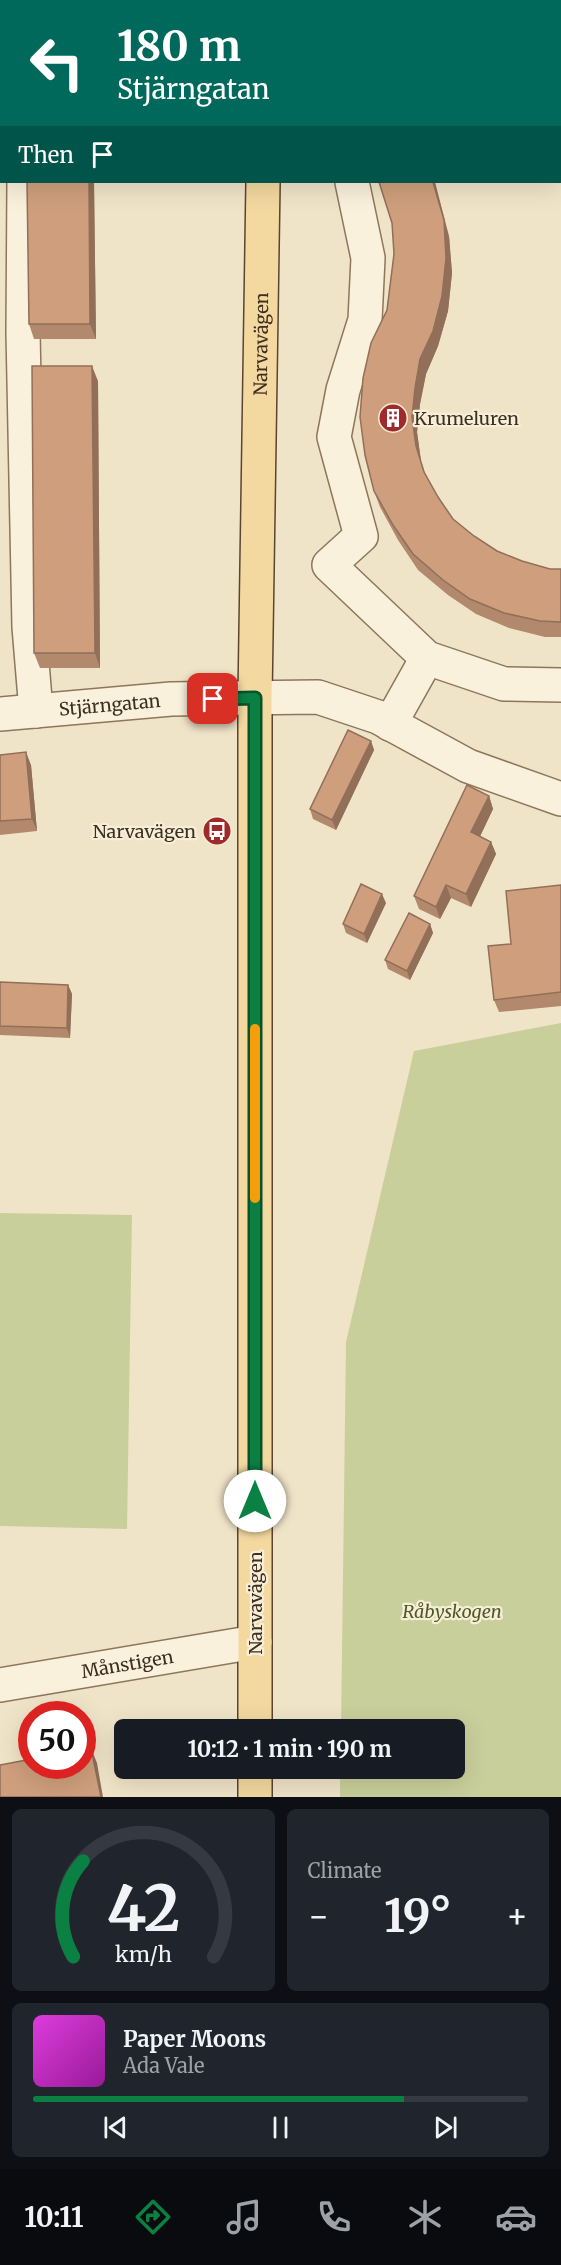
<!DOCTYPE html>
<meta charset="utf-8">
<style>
:root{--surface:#171b24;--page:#20242c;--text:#f1f3f6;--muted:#9ea1a6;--line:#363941;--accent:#0b8043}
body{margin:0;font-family:Merriweather,serif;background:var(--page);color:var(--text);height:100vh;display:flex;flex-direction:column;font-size:22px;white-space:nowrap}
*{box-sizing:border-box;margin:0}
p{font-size:20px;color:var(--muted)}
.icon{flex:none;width:33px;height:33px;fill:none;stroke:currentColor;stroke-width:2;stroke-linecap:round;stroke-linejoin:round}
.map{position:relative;height:1797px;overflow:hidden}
.side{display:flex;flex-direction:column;gap:12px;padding:12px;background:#0d0f14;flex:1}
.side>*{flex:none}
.banner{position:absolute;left:0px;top:0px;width:561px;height:183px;box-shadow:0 6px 24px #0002;background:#00695c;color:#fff;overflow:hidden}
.speed{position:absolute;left:18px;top:1701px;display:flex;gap:12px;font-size:30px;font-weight:700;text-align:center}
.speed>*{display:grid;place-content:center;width:78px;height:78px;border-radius:50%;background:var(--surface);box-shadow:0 6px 24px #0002;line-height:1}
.speed .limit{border:9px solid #d22;background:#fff;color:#111}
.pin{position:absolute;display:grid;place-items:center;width:51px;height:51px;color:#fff;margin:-26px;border-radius:12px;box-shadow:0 3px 9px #0006}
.me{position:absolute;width:66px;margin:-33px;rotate:0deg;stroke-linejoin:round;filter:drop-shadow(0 0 4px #0008)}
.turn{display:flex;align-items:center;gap:21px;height:126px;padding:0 18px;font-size:27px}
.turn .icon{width:78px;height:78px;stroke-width:2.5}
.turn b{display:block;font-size:42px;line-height:51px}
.then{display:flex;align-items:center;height:57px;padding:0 18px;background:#0003;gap:12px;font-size:22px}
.big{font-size:45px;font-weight:700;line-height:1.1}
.side .widget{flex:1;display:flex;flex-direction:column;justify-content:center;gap:9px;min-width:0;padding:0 21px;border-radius:9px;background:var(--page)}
.side .dial{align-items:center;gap:0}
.dial svg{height:156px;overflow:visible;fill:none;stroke:var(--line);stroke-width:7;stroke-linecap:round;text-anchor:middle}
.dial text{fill:var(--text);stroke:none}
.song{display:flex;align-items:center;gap:18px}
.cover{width:72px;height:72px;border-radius:9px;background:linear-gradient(135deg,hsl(300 70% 55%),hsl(300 70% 35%))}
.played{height:6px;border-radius:3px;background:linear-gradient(90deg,var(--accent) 75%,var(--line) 75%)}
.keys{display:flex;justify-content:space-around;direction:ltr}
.heat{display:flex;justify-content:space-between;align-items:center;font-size:33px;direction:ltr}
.side .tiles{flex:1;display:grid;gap:12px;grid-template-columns:1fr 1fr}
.widget:last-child{grid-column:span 2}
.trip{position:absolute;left:114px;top:1719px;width:351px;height:60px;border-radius:9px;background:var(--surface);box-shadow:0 6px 24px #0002;font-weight:700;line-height:60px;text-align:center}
.tabs{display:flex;height:96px;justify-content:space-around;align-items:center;background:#090b0e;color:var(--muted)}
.tabs .icon{width:42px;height:42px}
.tabs .selected{color:var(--accent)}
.tabs b{font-size:27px;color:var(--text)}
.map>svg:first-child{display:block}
.green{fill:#c9cf9b}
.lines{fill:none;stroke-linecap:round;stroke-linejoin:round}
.minor-casing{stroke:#8d765c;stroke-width:36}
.major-casing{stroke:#5b4430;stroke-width:36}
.minor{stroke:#faf1dc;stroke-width:33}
.major{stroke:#f3d9a0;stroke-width:33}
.wall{fill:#b2896c}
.shaded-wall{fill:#916f58}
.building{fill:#cf9f7d;stroke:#916f58;stroke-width:1.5}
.route-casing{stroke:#07532c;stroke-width:15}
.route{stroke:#0b8043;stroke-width:10}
.slow{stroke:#f59e0b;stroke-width:10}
.labels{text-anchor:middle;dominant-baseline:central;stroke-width:4.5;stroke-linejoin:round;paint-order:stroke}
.street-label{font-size:18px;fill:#3d2e20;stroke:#f7eed8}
.poi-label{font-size:18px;fill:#3d2e20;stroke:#f7eed8;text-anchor:start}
.park-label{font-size:18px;font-style:italic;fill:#4d5a26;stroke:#f7eed8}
</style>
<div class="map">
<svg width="561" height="1797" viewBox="0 0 561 1797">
<rect width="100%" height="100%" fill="#f0e4c8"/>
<path class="green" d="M 561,1023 L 561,1797 L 340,1797 L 340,1769 L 454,1768 L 454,1730 L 341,1729 L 346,1342 L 414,1051 Z
M 0,1213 L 132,1215 L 127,1529 L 0,1526 Z"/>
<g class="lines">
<g class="minor-casing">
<g id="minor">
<path d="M 13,0 L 13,2"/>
<path d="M 368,2 L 369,0"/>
<path d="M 24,182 L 23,332 L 29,627 L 36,711"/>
<path d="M 352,182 L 368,258 L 365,320 L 343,390 L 334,437 L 361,536 L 329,565 L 427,658 L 504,684 L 561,685"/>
<path id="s1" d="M 0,714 L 171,699 L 318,697 L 378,717 L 468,766 L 561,799"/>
<path d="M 390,724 L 427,658"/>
<path id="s2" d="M 0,1685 L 255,1642"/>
</g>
</g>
<g class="major-casing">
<g id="major">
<path d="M 270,2 L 270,0"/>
<path id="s3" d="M 255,1730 L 255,698 L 263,182"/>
<path d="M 255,1768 L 255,1797"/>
</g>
</g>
<use href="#minor" class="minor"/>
<use href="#major" class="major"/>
</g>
<path class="wall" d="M 27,182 L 94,182 L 96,339 L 34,339 L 29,324 Z
M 392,223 L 449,236 L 452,273 L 448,311 L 438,346 L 426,374 L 420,404 L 417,432 L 421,461 L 425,473 L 438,497 L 453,519 L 474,536 L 497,551 L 522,561 L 550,569 L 561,569 L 561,637 L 545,637 L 509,628 L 476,614 L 448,595 L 418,570 L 398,540 L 380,507 L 374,491 L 387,310 L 394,254 Z
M 98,381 L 100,668 L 40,668 L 34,653 Z
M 371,741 L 374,750 L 336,830 L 313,819 L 310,809 Z
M 0,755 L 31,765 L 37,831 L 0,835 Z
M 489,796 L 493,809 L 480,836 L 491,842 L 496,854 L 471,907 L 451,898 L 440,919 L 419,909 L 414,896 Z
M 561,885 L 561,1006 L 499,1012 L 494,1000 L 511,944 Z
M 386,903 L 367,943 L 346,933 L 343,924 Z
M 430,924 L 433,933 L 410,980 L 388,969 L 385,960 Z
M 0,982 L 68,985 L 72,994 L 70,1038 L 0,1035 Z"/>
<path class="shaded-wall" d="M 443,0 L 460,0 L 458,2 L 442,2 Z
M 89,182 L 94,182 L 96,339 L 90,324 Z
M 433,182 L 435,182 L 449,236 L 452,273 L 448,311 L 438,346 L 426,374 L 420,404 L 417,432 L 421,461 L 416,446 L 412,417 Z
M 92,366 L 98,381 L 100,668 L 95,653 Z
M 371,741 L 374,750 L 336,830 L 332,820 Z
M 26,752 L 31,765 L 37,831 L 32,819 Z
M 489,796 L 493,809 L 476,845 L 471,832 Z
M 491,842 L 496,854 L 471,907 L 466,894 Z
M 446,885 L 451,898 L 440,919 L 436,907 Z
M 382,894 L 386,903 L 367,943 L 364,934 Z
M 430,924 L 433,933 L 410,980 L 407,971 Z
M 68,985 L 72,994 L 70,1038 L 67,1028 Z
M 91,1748 L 97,1763 L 103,1797 L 101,1797 Z"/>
<path class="building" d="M 31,0 L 94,0 L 94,2 L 31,2 Z
M 384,0 L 443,0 L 442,2 L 383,2 Z
M 27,182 L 89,182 L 90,324 L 29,324 Z
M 379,182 L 433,182 L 444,220 L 446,258 L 442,296 L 433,331 L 420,359 L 415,388 L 412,417 L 416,446 L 424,472 L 438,497 L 453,519 L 474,536 L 497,551 L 522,561 L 550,569 L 561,569 L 561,622 L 540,621 L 504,613 L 470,599 L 443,580 L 413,554 L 393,525 L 374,491 L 365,455 L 360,417 L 363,378 L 371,343 L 387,310 L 394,254 L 392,223 Z
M 32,366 L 92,366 L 95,653 L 34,653 Z
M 348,730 L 371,741 L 332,820 L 310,809 Z
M 26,752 L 32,819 L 0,821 L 0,755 Z
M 467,785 L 489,796 L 471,832 L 491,842 L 466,894 L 446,885 L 436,907 L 414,896 Z
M 361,884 L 382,894 L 364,934 L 343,924 Z
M 561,885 L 561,992 L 494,1000 L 488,946 L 511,944 L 506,891 Z
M 409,913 L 430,924 L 407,971 L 385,960 Z
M 0,982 L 68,985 L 67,1028 L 0,1026 Z
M 91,1748 L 101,1797 L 0,1797 L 0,1765 L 32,1759 L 32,1766 L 82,1766 L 82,1750 Z"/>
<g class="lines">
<g class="route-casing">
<path id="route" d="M 213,699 L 255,698 L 255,1501"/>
</g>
<use href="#route" class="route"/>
<path class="slow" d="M 255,1029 L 255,1198"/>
</g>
<defs>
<g id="building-disc" transform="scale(1.5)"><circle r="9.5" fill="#9e2a2b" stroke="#f7eed8"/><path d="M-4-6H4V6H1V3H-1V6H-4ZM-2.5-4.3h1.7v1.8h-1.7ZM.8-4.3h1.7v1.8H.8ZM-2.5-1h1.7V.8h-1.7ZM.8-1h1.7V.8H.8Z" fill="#fff"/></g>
<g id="bus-disc" transform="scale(1.5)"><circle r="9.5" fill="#9e2a2b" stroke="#f7eed8"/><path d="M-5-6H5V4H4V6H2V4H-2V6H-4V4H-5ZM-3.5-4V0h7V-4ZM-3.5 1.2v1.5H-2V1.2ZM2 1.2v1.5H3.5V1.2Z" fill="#fff"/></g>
</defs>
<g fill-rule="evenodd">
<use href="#building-disc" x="393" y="418"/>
<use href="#bus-disc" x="217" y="831"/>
</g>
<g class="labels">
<g class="street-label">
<text stroke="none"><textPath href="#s3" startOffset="1386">Narvavägen</textPath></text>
<text stroke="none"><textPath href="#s1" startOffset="110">Stjärngatan</textPath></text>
<text transform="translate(255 1603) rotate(-90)">Narvavägen</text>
<text stroke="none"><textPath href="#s2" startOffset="129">Månstigen</textPath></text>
</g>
<g class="poi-label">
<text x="414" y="418">Krumeluren</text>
<text x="196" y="831" text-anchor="end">Narvavägen</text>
</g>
<g class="park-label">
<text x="452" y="1611">Råbyskogen</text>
</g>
</g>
</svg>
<div class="speed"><div class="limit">50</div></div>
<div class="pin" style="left:213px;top:699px;background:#d93025"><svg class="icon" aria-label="arrive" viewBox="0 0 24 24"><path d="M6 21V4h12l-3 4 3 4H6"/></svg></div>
<svg class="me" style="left:255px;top:1501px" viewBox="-20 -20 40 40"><circle r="19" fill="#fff"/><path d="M0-13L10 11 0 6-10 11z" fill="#0b8043"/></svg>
<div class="trip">10:12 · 1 min · 190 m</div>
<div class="banner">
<div class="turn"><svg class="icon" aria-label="left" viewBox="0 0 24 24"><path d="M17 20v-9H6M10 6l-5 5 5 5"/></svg><div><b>180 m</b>Stjärngatan</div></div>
<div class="then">Then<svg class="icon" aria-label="arrive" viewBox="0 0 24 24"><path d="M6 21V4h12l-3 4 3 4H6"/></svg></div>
</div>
</div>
<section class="side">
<div class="tiles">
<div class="widget dial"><svg viewBox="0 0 100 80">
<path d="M14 69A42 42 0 1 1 86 69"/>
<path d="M14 69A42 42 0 0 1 19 20" stroke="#0b8043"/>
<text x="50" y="56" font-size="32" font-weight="700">42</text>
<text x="50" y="72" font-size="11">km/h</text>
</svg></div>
<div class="widget"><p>Climate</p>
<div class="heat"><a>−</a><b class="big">19°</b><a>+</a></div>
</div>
<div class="widget">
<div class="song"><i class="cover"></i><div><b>Paper Moons</b><p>Ada Vale</p></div></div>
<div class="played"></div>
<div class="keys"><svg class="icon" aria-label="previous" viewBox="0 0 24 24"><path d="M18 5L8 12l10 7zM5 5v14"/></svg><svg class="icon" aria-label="pause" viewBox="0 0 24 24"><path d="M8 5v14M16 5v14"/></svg><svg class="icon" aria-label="next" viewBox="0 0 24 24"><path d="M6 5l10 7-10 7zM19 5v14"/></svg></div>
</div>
</div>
</section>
<nav class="tabs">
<b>10:11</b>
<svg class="icon selected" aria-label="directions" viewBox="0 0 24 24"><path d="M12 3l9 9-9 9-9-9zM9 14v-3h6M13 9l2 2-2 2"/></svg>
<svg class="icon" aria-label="music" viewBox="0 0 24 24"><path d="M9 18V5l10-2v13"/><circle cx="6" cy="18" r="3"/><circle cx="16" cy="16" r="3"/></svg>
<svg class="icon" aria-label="phone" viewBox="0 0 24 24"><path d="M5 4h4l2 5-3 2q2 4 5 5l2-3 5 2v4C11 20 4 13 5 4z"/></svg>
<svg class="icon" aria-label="climate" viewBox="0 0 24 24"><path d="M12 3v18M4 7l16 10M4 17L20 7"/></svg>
<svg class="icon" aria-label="car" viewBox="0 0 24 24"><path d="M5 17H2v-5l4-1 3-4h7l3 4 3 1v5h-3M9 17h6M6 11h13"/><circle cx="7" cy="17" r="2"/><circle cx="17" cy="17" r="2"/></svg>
</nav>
